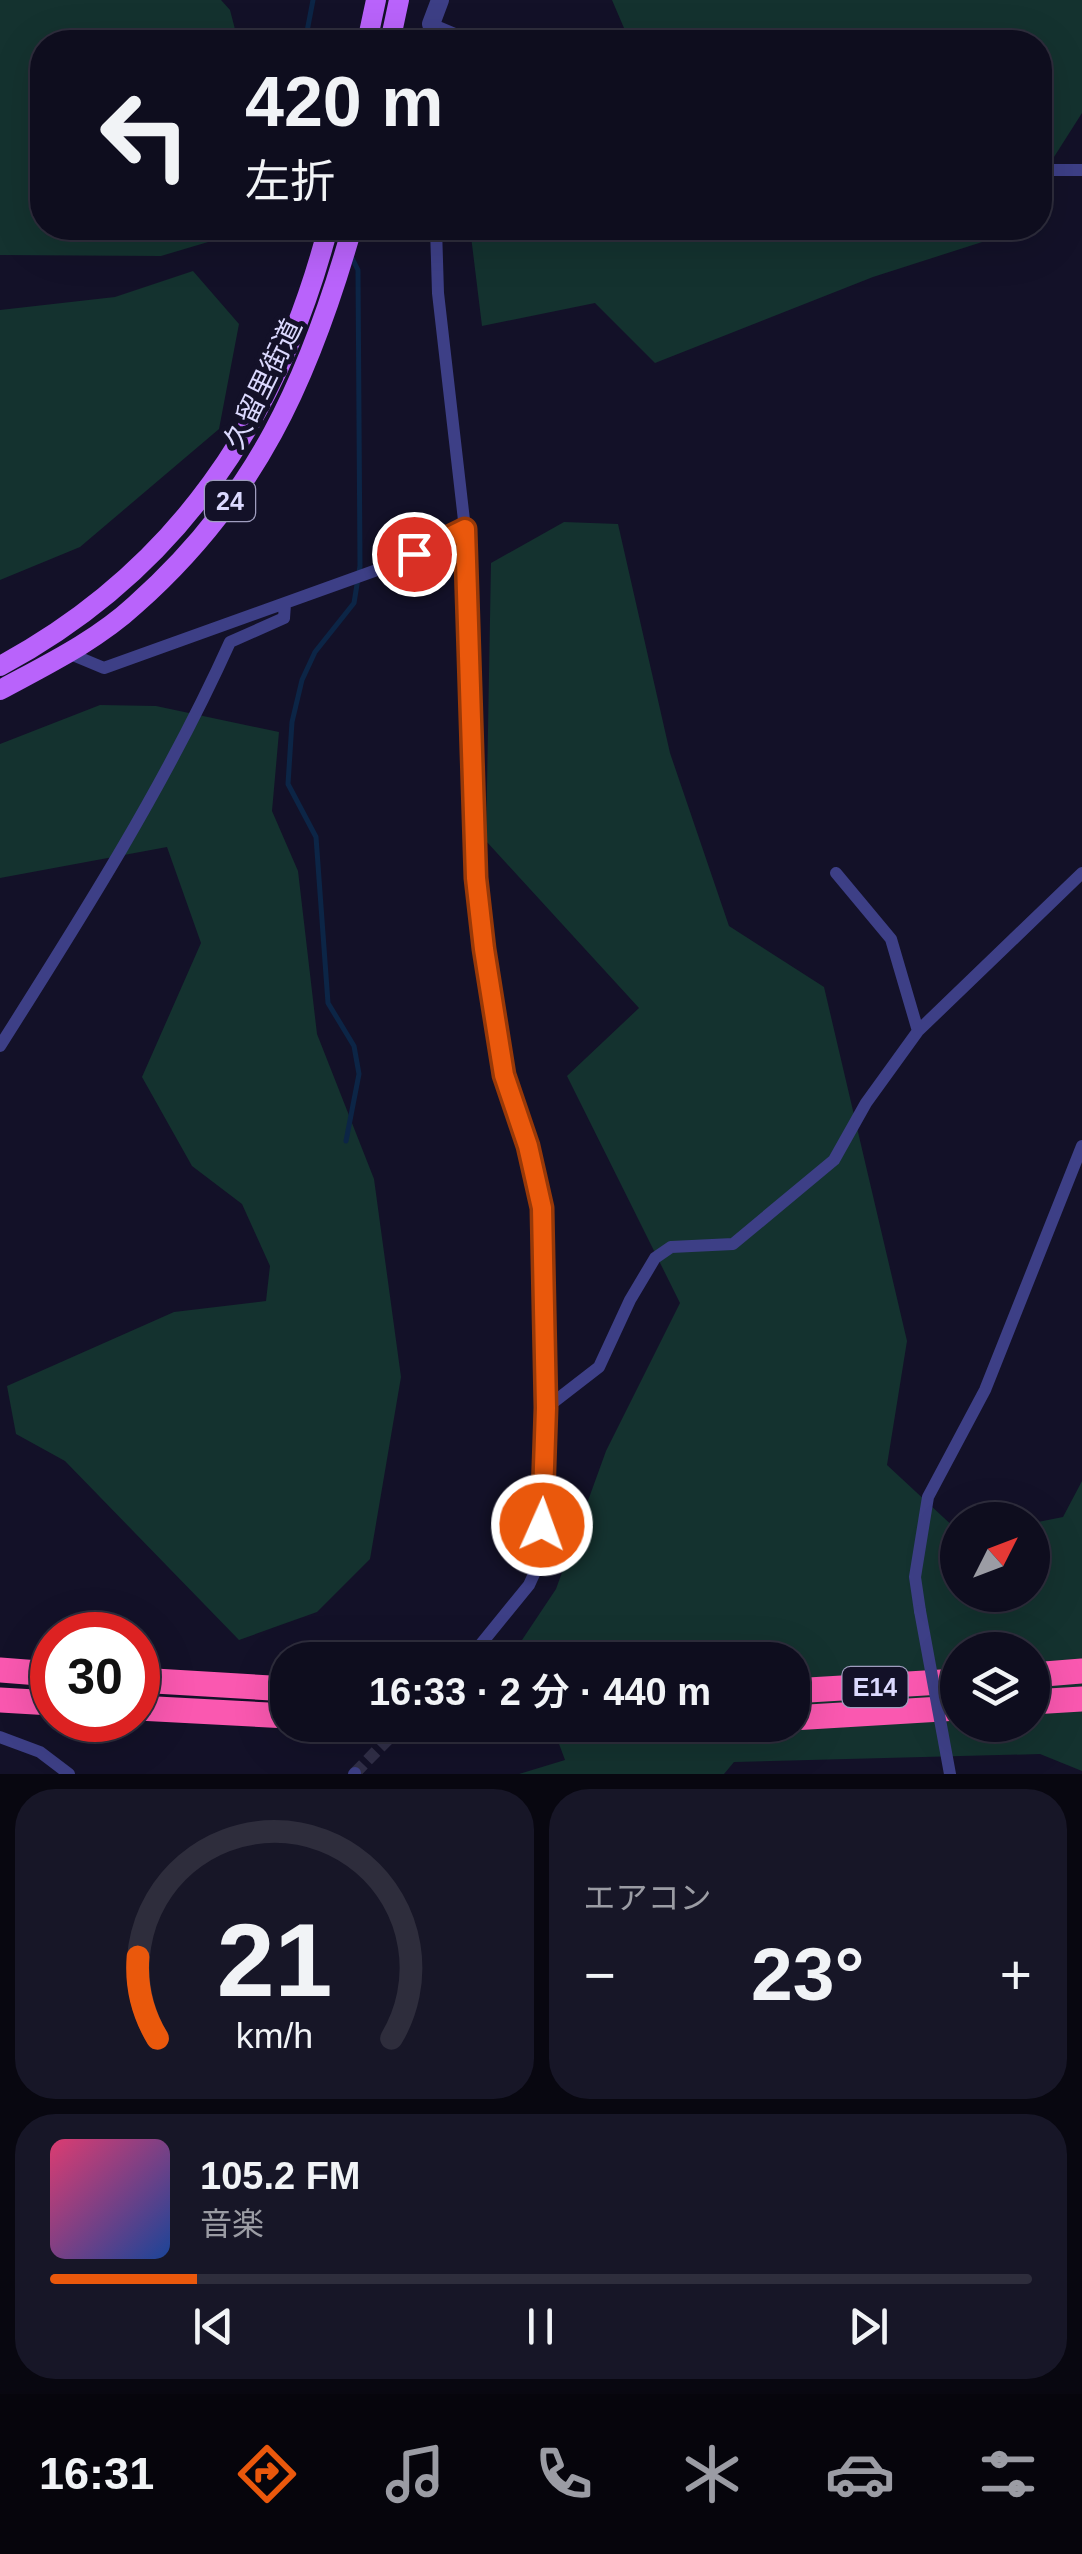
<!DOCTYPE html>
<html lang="ja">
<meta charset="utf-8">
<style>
:root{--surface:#0e0d1e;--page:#171627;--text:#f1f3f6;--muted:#9b9ca4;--line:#2e2d3c;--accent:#ea580c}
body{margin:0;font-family:Arial,"Noto Sans JP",sans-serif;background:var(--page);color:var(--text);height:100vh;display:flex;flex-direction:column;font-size:38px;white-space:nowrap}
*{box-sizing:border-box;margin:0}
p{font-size:32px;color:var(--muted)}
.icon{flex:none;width:55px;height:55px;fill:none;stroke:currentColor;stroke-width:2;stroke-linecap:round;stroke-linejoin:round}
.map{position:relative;height:1774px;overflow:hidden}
.panel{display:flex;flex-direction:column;gap:15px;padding:15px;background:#080710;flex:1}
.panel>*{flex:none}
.top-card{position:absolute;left:30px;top:30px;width:1022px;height:210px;border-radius:40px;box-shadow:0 10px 40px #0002,0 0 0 2px var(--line);background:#0e0d1e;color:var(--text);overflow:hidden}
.needle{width:65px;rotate:48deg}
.buttons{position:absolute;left:940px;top:1502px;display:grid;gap:20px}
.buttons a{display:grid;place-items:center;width:110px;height:110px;border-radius:50%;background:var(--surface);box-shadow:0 10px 40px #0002,0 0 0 2px var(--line);font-size:50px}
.speed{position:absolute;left:30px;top:1612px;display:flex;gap:20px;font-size:50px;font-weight:700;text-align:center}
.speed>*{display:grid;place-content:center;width:130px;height:130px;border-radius:50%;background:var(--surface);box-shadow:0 10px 40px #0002,0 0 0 2px var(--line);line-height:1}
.speed .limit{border:15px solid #d22;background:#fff;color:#111}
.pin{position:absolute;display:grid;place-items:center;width:85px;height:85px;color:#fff;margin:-42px;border:5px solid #fff;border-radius:50%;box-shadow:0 2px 10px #0007}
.me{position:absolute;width:110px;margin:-55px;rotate:2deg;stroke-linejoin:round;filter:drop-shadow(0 0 8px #0008)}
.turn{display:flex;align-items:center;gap:35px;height:210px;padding:0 50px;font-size:45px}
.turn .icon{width:130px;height:130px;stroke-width:2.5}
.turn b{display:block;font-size:70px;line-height:85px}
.big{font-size:75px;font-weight:600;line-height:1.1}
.panel .card{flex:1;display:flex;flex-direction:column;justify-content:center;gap:15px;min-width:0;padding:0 35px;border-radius:40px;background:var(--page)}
.panel .dial{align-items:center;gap:0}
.dial svg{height:260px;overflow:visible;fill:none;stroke:var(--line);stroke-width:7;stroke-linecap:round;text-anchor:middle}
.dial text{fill:var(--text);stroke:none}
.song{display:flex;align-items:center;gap:30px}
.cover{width:120px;height:120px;border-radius:15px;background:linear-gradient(135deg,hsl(340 70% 55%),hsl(220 70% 35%))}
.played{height:10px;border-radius:5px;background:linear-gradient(90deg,var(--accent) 15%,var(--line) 15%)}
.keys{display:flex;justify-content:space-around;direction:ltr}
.heat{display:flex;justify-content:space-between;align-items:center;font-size:55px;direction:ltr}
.panel .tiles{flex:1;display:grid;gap:15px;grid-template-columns:1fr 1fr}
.card:last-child{grid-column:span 2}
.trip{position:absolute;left:270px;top:1642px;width:540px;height:100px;border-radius:40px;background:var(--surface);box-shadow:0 10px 40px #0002,0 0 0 2px var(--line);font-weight:600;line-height:100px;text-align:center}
.tabs{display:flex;height:160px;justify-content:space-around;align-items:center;background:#06050c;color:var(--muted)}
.tabs .icon{width:70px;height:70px}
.tabs .selected{color:var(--accent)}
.tabs b{font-size:45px;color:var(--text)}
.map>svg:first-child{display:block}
.green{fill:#14322f;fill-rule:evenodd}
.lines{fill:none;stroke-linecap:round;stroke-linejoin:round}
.stream{stroke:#0c2546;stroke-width:5}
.minor-tunnel{stroke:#312f48;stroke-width:12;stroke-dasharray:12 6;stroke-linecap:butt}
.minor{stroke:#3d3f86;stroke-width:12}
.tertiary{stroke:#3d3f86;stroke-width:18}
.primary{stroke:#b963fb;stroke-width:20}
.motorway{stroke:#fa58b0;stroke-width:25}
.minor-bridge{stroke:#3d3f86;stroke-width:12}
.route-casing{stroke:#983908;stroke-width:25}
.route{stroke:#ea580c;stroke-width:18}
.labels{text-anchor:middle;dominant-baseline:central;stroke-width:10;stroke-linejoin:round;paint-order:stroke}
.shield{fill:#131128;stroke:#9f9dbe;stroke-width:2.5}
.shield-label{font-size:25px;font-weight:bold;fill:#dbd9fe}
.street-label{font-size:28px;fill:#dbd9fe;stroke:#131128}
</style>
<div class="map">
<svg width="1082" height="1774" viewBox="0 0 1082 1774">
<rect width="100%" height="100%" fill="#131128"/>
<path class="green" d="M 0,0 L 221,0 L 230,10 L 237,37 L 225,42 L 42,42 L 42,228 L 232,228 L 235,234 L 161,256 L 0,255 Z
M 612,0 L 1082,0 L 1082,113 L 1040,179 L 1040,42 L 630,42 Z
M 470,228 L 1009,228 L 1004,235 L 873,277 L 655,363 L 595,303 L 482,326 Z
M 193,271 L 239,324 L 219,429 L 80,547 L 0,580 L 0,310 L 115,297 Z
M 564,522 L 618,524 L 670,753 L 729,926 L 824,987 L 907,1341 L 887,1465 L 957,1530 L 958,1595 L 1032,1595 L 1033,1523 L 1063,1517 L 1082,1481 L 1082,1771 L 1040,1754 L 734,1762 L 724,1774 L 519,1774 L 565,1760 L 552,1725 L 792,1725 L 792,1660 L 529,1660 L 522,1640 L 556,1589 L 606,1451 L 680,1303 L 567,1076 L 639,1008 L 486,841 L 491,563 ZM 958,1650 L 1032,1650 L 1032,1725 L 958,1725 Z
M 100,705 L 156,706 L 279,732 L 272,811 L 298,871 L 317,1034 L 374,1179 L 401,1377 L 370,1559 L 317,1612 L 239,1640 L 65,1461 L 16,1434 L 7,1386 L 174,1312 L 266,1301 L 270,1266 L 242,1204 L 192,1166 L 142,1077 L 201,943 L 167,847 L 0,878 L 0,744 Z"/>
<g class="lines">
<path class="stream" d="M 305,42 L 313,0
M 346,1141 L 359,1074 L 354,1046 L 328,1003 L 316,837 L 288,784 L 292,722 L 302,680 L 315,652 L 354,603 L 360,566 L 358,270 L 351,256"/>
<path class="minor-tunnel" d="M 466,1660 L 481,1644
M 355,1773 L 402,1725"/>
<path class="minor" d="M 431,42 L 431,24 L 474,42
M 1040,170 L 1082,170
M 436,228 L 438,293 L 465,529 L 476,878 L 504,1075 L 528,1146 L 542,1209 L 546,1408 L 540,1561 L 529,1585 L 481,1644
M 68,653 L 104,668 L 388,566 L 465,529
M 836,873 L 891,939 L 918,1031
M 0,1046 C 83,915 166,784 230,642 L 284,618 L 285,604
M 546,1408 L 599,1367 L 630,1300 L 655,1258 L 671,1247 L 733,1244 L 834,1160 L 866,1103 L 918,1031 L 1082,873
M 920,1611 L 915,1577 L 928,1497 L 985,1390 L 1082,1146
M 0,1737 L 40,1752 L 69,1774
M 354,1774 L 355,1773"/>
<path class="tertiary" d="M 431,24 L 440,0"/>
<path class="primary" d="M 367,42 L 376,0
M 390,42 L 399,0
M 0,666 C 177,571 278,419 328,228
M 0,690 C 46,665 96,641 135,605 C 256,498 309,379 352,228"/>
<path class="motorway" d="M 0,1670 L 52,1674
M 1032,1675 L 1082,1671
M 138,1680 L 288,1689
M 792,1691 L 958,1681
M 0,1700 L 52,1703
M 1032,1702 L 1082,1699
M 138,1708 L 288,1716
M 792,1718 L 958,1708"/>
<path class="minor-bridge" d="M 920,1611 L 950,1774"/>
</g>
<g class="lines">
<g class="route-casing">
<path id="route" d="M 414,554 L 465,529 L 476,878 L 484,949 L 504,1075 L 528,1146 L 542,1208 L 546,1408 L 542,1525"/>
</g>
<use href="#route" class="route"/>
</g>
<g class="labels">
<g class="shield">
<rect x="205" y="481" width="50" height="40" rx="8"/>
<rect x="842.5" y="1667" width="65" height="40" rx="8"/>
</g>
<g class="shield-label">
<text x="230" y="501">24</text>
<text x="875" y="1687">E14</text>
</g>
<g class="street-label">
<text transform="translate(263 384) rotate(-64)">久留里街道</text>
</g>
</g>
</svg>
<div class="buttons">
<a><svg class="needle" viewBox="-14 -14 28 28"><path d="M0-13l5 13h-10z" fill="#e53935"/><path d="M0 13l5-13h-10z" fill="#9b9ca4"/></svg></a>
<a><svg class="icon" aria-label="layers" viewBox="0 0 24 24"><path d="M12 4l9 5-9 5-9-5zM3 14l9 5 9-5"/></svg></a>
</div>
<div class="speed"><div class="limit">30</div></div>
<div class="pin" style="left:414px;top:554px;background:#d93025"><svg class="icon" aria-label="arrive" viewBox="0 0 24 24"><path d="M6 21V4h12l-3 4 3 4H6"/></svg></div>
<svg class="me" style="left:542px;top:1525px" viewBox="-20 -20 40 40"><circle r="17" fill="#ea580c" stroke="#fff" stroke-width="3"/><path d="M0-11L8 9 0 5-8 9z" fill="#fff"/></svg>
<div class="trip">16:33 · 2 分 · 440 m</div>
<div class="top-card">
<div class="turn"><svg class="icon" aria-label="left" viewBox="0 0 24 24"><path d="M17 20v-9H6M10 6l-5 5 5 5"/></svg><div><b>420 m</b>左折</div></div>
</div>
</div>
<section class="panel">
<div class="tiles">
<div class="card dial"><svg viewBox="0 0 100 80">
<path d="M14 69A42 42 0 1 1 86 69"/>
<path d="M14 69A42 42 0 0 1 8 44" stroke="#ea580c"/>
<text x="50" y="56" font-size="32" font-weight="700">21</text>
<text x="50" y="72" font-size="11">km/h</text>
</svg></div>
<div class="card"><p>エアコン</p>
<div class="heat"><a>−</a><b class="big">23°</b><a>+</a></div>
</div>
<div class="card">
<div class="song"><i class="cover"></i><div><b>105.2 FM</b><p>音楽</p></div></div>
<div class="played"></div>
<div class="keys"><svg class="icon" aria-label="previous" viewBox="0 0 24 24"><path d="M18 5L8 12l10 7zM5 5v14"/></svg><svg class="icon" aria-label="pause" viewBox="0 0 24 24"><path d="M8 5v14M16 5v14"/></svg><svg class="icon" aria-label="next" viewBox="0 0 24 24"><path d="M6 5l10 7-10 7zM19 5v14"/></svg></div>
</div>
</div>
</section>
<nav class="tabs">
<b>16:31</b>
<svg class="icon selected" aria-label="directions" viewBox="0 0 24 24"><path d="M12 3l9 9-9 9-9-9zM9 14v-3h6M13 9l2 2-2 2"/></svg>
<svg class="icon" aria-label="music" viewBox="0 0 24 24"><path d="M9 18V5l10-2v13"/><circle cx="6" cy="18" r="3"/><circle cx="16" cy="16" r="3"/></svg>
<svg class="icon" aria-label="phone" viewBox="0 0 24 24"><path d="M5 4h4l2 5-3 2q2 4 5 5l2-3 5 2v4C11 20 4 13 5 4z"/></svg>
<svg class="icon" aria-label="climate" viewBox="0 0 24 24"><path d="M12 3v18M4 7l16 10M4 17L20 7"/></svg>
<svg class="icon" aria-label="car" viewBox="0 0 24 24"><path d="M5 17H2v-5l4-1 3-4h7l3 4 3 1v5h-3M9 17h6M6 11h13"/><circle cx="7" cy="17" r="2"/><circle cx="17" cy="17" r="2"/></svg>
<svg class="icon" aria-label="filters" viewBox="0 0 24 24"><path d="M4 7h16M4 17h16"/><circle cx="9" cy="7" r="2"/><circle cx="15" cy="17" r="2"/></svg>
</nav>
